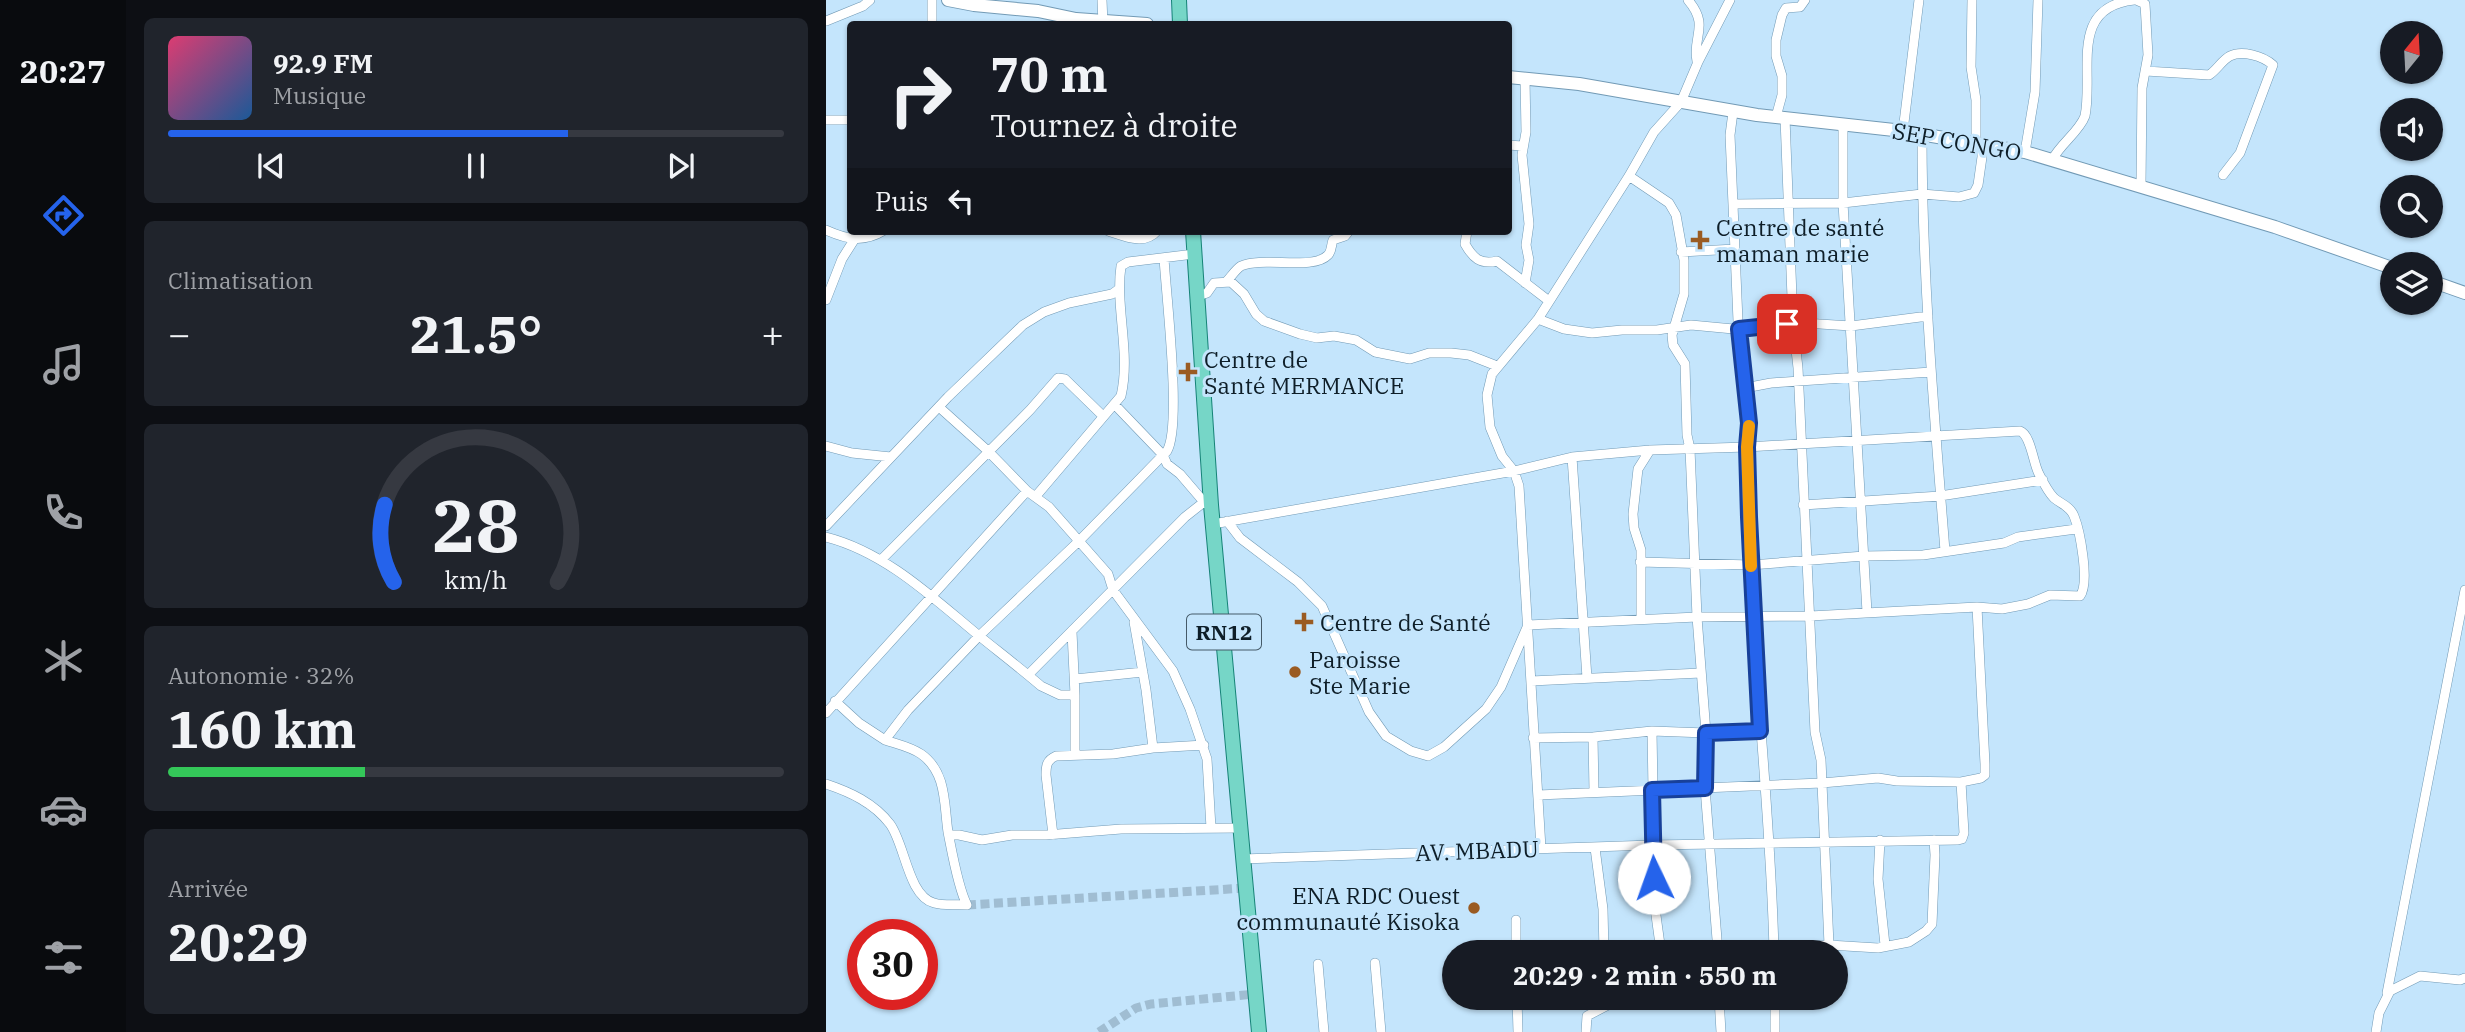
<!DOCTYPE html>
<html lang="fr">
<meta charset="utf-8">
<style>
:root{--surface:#171b24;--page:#20242c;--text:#f1f3f6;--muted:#9ea1a6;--line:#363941;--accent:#2563eb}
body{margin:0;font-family:"IBM Plex Serif",serif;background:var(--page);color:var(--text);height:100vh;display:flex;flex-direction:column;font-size:26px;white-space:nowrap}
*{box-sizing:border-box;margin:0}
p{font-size:23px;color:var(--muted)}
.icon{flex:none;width:38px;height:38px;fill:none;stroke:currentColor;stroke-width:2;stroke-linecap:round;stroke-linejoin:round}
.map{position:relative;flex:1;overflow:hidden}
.panel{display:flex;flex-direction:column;gap:18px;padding:18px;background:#0d0f14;width:700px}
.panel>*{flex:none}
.banner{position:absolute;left:21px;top:21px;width:665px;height:214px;border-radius:7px;box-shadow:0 2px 5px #0004;background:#171b24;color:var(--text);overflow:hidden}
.needle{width:46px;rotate:18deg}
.buttons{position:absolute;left:1554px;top:21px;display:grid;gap:14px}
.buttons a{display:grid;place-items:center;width:63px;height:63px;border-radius:50%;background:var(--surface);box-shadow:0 2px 5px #0004;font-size:35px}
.speed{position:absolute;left:21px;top:919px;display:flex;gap:14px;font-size:35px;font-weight:700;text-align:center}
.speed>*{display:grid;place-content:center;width:91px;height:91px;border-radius:50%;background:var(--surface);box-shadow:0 2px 5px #0004;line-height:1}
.speed .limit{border:10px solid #d22;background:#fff;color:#111}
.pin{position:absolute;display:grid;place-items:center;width:60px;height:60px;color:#fff;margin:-30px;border-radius:14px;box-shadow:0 4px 10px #0006}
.me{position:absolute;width:77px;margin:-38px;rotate:357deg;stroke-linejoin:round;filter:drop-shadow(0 0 5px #0008)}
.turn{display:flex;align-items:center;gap:24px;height:147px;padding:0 28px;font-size:32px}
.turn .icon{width:91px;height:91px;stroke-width:2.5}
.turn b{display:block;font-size:49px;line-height:60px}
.then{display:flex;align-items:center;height:66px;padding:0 28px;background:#0003;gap:14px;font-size:26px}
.big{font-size:52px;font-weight:800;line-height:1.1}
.panel .widget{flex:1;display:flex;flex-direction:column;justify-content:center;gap:10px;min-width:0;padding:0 24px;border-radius:10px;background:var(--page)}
.panel .dial{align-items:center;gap:0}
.dial svg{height:182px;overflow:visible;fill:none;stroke:var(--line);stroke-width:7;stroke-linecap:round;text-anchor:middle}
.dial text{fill:var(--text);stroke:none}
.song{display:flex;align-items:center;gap:21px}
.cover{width:84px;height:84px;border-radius:10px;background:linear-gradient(135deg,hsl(340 70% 55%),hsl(210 70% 35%))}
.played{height:7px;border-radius:4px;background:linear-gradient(90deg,var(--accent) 65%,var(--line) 65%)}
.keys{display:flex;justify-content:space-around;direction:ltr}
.heat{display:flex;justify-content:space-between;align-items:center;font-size:38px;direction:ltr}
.charge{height:10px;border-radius:5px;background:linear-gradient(90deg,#34c759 32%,var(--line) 0)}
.trip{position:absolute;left:616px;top:940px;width:406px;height:70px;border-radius:35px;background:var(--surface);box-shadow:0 2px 5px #0004;font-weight:800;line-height:70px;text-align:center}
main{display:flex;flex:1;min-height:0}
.tab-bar{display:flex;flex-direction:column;width:126px;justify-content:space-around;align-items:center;background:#090b0e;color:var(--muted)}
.tab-bar .icon{width:49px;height:49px}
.tab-bar .selected{color:var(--accent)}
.tab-bar b{font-size:32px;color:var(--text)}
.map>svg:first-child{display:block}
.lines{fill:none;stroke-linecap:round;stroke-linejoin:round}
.street-tunnel{stroke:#a0bdd2;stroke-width:9;stroke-dasharray:9 4.5;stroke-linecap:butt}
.street-casing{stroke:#729ab5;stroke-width:10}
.secondary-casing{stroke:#729ab5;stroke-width:14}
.primary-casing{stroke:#168377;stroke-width:16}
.street{stroke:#fff;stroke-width:9}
.secondary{stroke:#fff;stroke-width:12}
.primary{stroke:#76d6c7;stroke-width:14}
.route-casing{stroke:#184099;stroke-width:18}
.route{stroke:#2563eb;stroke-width:12}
.slow{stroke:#f59e0b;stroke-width:12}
.poi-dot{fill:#9a5b22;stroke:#c4e5fc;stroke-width:2.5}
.labels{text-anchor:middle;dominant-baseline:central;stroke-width:6;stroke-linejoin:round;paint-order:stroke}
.shield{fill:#c4e5fc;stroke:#455a68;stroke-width:2}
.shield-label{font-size:21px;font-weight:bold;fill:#0e1e28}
.street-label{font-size:23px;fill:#0e1e28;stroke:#c4e5fc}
.poi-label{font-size:23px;fill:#0e1e28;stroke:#c4e5fc;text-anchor:start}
</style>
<main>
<nav class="tab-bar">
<b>20:27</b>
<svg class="icon selected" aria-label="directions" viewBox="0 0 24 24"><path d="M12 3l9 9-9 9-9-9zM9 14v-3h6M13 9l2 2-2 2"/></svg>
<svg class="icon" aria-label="music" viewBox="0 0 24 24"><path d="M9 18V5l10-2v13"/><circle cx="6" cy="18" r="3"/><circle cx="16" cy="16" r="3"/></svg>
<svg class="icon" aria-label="phone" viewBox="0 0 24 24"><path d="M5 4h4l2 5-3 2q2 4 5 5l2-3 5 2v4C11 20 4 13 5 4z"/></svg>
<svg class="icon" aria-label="climate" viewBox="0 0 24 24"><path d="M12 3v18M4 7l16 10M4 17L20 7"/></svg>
<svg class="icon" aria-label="car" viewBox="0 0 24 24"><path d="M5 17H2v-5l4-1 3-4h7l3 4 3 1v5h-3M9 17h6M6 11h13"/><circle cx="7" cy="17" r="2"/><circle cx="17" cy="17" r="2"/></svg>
<svg class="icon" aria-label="filters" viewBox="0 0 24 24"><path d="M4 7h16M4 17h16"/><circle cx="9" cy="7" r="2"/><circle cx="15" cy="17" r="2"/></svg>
</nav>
<section class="panel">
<div class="widget">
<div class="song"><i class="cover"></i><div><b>92.9 FM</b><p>Musique</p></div></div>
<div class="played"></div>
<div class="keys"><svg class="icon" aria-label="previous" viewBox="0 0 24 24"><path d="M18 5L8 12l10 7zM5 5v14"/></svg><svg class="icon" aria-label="pause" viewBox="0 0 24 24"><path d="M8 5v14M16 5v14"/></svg><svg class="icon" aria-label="next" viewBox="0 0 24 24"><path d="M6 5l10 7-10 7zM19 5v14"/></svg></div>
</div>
<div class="widget"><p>Climatisation</p>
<div class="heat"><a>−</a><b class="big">21.5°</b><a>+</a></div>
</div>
<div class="widget dial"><svg viewBox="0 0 100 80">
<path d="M14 69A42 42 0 1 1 86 69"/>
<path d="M14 69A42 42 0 0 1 10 35" stroke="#2563eb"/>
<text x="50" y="56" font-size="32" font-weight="700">28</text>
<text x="50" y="72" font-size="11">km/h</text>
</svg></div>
<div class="widget"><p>Autonomie · 32%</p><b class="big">160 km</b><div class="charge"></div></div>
<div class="widget"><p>Arrivée</p><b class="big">20:29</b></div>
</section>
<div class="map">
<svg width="1639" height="1032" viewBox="0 0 1639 1032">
<rect width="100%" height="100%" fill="#c4e5fc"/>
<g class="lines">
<path class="street-tunnel" d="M 141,905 L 420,888
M 273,1032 L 310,1008 L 325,1004 L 429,994"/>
<g class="street-casing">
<path id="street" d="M 106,0 L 106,24
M 276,0 L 277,24
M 862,0 C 884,26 866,36 871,61
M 1310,0 L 1319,4 L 1322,55 L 1316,88 L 1315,185
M 0,21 L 37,6 L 44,0
M 1320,71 L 1383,75 C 1391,70 1396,60 1404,56 C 1416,50 1437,56 1447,65 L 1414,153 L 1397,175
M 699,79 L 700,132 L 696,155 L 703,224 L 700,245 L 703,260 L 699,283
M 907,112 L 904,135 L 912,321 L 923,423 C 917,599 944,775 948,952
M 950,117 L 956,95 L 956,76 L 950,56 L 950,40 L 956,15 L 960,8 L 974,7 L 979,0
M 959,118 L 967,323 L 972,368 L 989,732 L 995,760 L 1003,945
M 0,120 L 24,120
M 1017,124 L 1017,203 L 1041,612
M 1077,131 L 1093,0
M 1096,134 C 1096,273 1108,412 1119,551
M 682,145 L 696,146
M 1199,152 L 1209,92 L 1212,0
M 1226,160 C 1235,143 1253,132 1259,116 C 1268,72 1242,7 1308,0
M 803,176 L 843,203 L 850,215 L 858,260 L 858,294 L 846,335 L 847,345 L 859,364 L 861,435 L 864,449 L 871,617 L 880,733 L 879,788 L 892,952
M 908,204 L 1017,203 L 1096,194 L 1133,197 L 1148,193 L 1152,185 L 1156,157 L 1156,150 L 1150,144 L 1150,100 L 1145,67 L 1146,0
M 0,230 C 20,239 37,243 57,231
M 282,231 C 298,236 318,246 331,231
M 641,231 L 639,244 C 647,258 654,265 671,261 L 723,301
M 855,252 L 909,249
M 400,282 C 405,277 409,270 415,266 C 437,256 487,271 502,255 C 506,251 505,245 507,240 L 519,236 L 523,231
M 372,296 L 381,293 L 388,283 L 405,282 L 418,294 L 430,314 L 438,321 L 474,334 L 491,338 L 508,336 L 530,340 L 549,352 L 584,359 L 603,353 L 625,353 L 643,355 L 671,366
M 0,300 L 16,259 L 28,240
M 712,319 L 738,329 L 766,333 L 796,330 L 831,330 L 865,325 L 918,330 L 978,323 L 1025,326 L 1102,316
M 919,388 L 945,383 L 1105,372
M 289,405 L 337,455 L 341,464 L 354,474 L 378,502
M 113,407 L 162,451 L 201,491 L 223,507 L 282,574 L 287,590 L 347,671 L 364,709 L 381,759 L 385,828
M 0,446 L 26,453 L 65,457
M 746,457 L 761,678
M 210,496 L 295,396 C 305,353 289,308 295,266 L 302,262 L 368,254
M 977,505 L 1114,496 L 1217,480
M 387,524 L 688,471 L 746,457 L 824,450 L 921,447 L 1194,431 C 1205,435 1207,463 1213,474 C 1217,482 1222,492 1228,498 C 1235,504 1244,506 1248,516 C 1254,531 1264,583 1254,596 L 1224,595 L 1202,604 L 1176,609 L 1151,607 L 984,616 L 871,617 L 702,625 L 675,687 L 660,709 L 618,747 L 602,756 L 585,751 L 560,736 L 543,712 L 496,606 L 472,582 L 414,538 L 401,521
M 0,526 L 122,397 L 197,325 L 218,312 L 243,303 L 286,294 L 293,289
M 0,537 C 59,552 106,597 152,635 C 173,652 194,668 215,686 L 234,695 L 249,695 L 246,632
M 55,560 L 204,410 L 232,378 L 239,379 L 277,416
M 814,562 L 925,565 L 1038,556 L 1097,555 L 1178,543 L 1192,537 L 1250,529
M 815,619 L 815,550 L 808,528 L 807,514 L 812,469 L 824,450
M 308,622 L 320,690 L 327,748
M 202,675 L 359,517 L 378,502 L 385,505
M 249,679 L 317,672
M 705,681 L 875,673
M 249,695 L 249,755
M 9,701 L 33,723 L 59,740 L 82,710 L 153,636 L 254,540 L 341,451 C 356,426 340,294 338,258
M 0,713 L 201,491
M 826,731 L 829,908 L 835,952
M 767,737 L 768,791
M 707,738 L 767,737 L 826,731 L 880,733 L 934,731
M 59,740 C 71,744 85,747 95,754 C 121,772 118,805 122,832 C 126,852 132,888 141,905
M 0,784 C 24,792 48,803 64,824 C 79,844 82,896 108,903 C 118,906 131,904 141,905
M 712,795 L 996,783 L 1052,778 L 1071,781 L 1135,782 L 1155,778 L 1159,775 L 1159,764 L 1151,607
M 123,835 L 133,835 L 156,840 L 186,835 L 220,835 L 295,829 L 415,828
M 227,835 L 220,775 C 220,765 221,760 230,756 L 287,754 L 327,748 L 378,745
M 1054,840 L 1052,879 L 1059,945
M 715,848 L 693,486 L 688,471 L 676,456 L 664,427 L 661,395 L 666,374 L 712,319 L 803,176 L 828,132 L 855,102 L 872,62 L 904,0
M 769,848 L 777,909 L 778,952
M 416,859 L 826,845 L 1132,840 L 1136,839 L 1138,833 L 1135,782
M 690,920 L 690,952
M 948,946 L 1003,945 L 1052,948 L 1083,942 L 1100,931 L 1106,924 L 1109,855 L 1108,840
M 549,963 L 555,1032
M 492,964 L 498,1032
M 1561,993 L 1639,590
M 691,998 L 692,1032
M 893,998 L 895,1032
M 949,998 L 949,1032
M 783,1000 L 893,998
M 760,1032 L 761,1016 L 782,1005 L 782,998
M 1550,1032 L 1553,1013 L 1564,991 L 1594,976 L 1634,980 L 1639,978"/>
</g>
<g class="secondary-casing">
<path id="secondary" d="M 122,0 L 148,5 L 212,11 L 250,19 L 321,24
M 682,77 L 753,84 L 931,115 L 1077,131 L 1199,152 L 1449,227 L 1566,268
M 1605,281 L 1639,293"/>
</g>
<g class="primary-casing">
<path id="primary" d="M 353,0 L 354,24
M 367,231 L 385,505 L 433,1032"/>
</g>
<use href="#street" class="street"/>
<use href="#secondary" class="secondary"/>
<use href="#primary" class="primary"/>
</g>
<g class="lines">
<g class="route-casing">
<path id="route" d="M 828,878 L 826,790 L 879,788 L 880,733 L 934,731 L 923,517 L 921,447 L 923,423 L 913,329 L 961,324"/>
</g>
<use href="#route" class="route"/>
<path class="slow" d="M 923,426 L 921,447 L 925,566"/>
</g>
<g class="poi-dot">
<path d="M870.5 229.5h7v7h7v7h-7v7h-7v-7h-7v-7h7z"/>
<path d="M358.5 361.5h7v7h7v7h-7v7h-7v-7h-7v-7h7z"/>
<path d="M474.5 611.5h7v7h7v7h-7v7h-7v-7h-7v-7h7z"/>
<circle cx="469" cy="672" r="7"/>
<circle cx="648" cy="908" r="7"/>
</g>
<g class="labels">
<rect class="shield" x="361" y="614.5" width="74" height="35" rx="5"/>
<g class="shield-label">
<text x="398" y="632">RN12</text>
</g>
<g class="street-label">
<text transform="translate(1131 141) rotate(10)">SEP CONGO</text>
<text transform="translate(651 850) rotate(-2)">AV. MBADU</text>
</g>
<g class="poi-label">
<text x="890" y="227">Centre de santé<tspan x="890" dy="26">maman marie</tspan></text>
<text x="378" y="359">Centre de<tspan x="378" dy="26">Santé MERMANCE</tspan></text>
<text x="494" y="622">Centre de Santé</text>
<text x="483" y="659">Paroisse<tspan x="483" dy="26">Ste Marie</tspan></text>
<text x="634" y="895" text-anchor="end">ENA RDC Ouest<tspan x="634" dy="26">communauté Kisoka</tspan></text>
</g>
</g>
</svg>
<div class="buttons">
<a><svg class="needle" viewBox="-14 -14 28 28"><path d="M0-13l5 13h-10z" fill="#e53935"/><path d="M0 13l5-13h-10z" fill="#9ea1a6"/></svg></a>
<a><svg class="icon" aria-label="sound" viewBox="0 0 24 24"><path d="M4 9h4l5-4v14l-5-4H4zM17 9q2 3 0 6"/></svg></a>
<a><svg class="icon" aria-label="search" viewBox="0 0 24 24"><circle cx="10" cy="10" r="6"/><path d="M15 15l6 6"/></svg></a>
<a><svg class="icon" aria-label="layers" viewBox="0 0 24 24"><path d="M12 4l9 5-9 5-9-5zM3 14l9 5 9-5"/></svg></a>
</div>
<div class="speed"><div class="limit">30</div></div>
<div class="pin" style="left:961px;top:324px;background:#d93025"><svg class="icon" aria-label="arrive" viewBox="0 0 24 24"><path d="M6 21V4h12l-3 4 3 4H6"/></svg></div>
<svg class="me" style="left:828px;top:878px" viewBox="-20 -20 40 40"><circle r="19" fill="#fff"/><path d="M0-13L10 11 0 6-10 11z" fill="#2563eb"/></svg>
<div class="trip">20:29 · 2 min · 550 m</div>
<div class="banner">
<div class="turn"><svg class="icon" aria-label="right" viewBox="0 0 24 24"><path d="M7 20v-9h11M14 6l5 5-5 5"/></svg><div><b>70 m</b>Tournez à droite</div></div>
<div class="then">Puis<svg class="icon" aria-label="left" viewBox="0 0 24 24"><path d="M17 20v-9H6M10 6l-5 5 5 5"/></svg></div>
</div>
</div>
</main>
